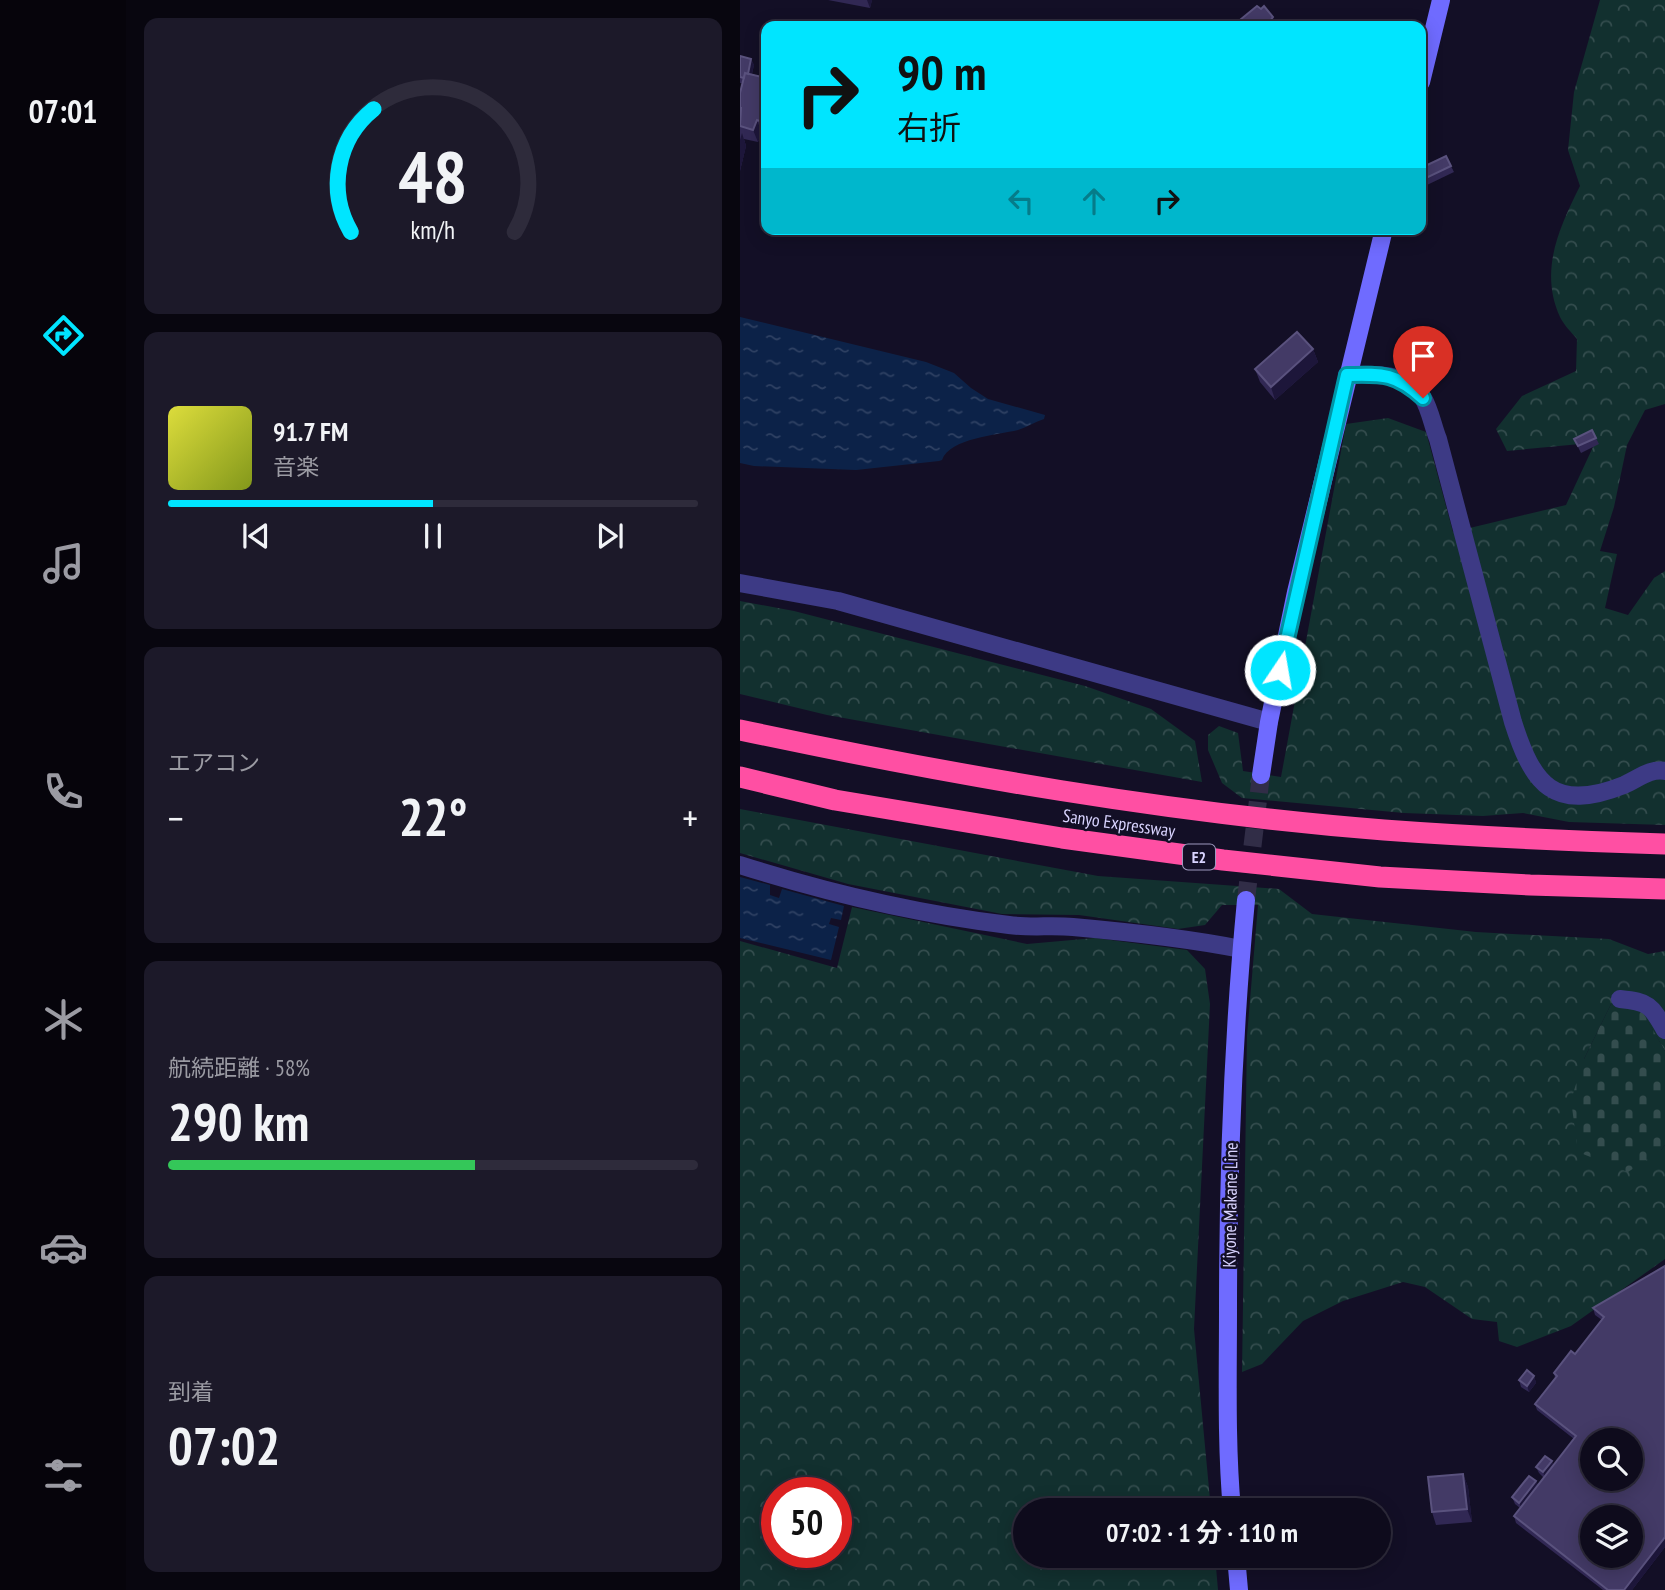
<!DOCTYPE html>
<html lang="ja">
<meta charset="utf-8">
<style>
:root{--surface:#0e0b1c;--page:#1c1929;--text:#f1f3f6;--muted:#9b9ba3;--line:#2e2b3b;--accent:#00e5ff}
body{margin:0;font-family:"PT Sans Narrow","Noto Sans JP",sans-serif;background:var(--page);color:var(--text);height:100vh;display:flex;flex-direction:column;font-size:26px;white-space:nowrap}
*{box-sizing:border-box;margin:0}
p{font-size:23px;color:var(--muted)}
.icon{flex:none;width:38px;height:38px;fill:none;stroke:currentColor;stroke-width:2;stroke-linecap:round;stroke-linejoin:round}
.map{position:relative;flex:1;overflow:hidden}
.sheet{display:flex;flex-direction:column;gap:18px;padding:18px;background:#08060f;width:614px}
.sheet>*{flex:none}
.hud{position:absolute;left:21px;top:21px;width:665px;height:214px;border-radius:14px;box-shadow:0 4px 18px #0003,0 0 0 2px var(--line);background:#00e5ff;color:#111;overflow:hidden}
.buttons{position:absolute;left:840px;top:1428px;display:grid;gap:14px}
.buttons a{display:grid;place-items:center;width:63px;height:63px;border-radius:50%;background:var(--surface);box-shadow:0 4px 18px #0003,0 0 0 2px var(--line);font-size:35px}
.speed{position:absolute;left:21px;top:1477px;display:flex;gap:14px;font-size:35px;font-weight:700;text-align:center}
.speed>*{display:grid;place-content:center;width:91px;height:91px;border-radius:50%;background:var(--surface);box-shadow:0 4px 18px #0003,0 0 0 2px var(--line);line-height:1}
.speed .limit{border:10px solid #d22;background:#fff;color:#111}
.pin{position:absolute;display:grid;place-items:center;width:60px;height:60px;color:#fff;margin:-72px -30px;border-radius:50% 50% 50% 0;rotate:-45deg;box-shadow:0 0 7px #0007}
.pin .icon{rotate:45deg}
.me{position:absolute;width:77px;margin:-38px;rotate:12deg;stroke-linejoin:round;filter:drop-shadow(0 0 5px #0008)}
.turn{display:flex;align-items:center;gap:24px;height:147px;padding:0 21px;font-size:32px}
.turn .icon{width:91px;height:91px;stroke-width:2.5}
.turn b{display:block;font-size:49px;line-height:60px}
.lanes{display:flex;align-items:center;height:66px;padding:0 21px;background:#0003;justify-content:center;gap:35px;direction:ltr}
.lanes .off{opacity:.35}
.big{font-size:52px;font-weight:700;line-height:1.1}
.sheet .tile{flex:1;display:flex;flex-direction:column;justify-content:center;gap:10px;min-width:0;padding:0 24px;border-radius:14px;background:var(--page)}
.sheet .dial{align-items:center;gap:0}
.dial svg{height:182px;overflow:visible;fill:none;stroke:var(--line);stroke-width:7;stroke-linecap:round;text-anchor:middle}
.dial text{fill:var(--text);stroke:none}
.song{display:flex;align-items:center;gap:21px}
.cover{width:84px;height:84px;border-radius:10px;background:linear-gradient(135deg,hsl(60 70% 55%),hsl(70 70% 35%))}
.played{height:7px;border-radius:4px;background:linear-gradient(90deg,var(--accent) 50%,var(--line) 50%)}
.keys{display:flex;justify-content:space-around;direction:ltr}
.heat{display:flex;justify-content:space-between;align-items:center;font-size:38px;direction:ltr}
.charge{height:10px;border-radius:5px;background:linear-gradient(90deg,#34c759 58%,var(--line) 0)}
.trip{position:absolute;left:273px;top:1498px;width:378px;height:70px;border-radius:35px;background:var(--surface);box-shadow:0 4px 18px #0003,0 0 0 2px var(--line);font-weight:700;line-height:70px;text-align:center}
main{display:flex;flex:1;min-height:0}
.dock{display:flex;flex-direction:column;width:126px;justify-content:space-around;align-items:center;background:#06040b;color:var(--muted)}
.dock .icon{width:49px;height:49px}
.dock .current{color:var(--accent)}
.dock b{font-size:32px;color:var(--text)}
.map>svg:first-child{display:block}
.forest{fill:url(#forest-crowns);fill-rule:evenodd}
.cemetery{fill:url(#cemetery-stones)}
.water{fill:url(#water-ripples)}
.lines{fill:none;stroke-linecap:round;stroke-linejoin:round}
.secondary-tunnel{stroke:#312d47;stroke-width:18;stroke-dasharray:18 9;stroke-linecap:butt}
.minor{stroke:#3d3a85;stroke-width:18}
.secondary{stroke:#6f6bff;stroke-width:18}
.motorway{stroke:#ff4fa3;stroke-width:21}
.wall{fill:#312854}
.shaded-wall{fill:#1d163a}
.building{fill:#433a66;stroke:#5a527e;stroke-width:2;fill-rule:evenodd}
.route-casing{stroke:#0095a6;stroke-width:18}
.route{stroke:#00e5ff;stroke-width:12}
.labels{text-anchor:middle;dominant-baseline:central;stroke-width:5;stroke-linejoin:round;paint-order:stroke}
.shield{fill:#130f26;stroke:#9e99be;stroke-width:2}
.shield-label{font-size:16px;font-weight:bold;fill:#d9d4ff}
.street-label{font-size:18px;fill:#d9d4ff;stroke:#130f26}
</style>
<main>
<nav class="dock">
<b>07:01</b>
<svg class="icon current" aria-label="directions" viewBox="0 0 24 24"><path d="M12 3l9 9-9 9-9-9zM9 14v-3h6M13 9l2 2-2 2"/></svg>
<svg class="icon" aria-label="music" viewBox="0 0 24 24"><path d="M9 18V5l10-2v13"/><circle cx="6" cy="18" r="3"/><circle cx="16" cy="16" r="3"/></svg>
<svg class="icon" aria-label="phone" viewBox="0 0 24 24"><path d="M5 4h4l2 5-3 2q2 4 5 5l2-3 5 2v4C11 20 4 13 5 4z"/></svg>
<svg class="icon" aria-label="climate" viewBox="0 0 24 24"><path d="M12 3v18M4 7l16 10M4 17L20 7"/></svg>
<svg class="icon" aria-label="car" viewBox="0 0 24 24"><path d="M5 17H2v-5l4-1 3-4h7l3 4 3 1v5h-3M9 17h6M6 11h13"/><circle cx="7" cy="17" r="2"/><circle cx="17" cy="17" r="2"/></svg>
<svg class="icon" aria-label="filters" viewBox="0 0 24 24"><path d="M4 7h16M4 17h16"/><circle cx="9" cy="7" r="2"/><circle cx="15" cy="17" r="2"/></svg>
</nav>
<section class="sheet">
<div class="tile dial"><svg viewBox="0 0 100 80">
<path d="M14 69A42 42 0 1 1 86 69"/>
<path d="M14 69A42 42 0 0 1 24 15" stroke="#00e5ff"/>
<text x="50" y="56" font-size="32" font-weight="700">48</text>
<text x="50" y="72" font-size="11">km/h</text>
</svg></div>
<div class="tile">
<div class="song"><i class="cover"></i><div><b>91.7 FM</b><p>音楽</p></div></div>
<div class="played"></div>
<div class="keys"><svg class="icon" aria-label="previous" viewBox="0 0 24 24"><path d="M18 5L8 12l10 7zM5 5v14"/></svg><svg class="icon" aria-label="pause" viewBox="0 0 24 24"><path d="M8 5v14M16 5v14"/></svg><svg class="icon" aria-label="next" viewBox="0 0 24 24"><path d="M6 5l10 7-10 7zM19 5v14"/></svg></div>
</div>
<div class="tile"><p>エアコン</p>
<div class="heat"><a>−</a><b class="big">22°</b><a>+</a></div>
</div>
<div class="tile"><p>航続距離 · 58%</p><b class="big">290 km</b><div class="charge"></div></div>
<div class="tile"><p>到着</p><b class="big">07:02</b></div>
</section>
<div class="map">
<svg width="925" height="1590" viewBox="0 0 925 1590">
<defs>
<pattern id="forest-crowns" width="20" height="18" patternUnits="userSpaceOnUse" patternTransform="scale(1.75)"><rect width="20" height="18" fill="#12302f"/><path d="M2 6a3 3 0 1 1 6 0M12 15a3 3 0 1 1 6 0" fill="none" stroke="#344d4e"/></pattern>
<pattern id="cemetery-stones" width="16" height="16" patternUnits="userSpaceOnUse" patternTransform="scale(1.75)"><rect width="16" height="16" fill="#12302f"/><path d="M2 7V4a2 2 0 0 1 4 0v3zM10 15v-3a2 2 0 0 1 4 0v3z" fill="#344d4e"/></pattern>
<pattern id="water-ripples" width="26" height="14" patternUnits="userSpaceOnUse" patternTransform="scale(1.75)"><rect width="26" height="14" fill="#0c2248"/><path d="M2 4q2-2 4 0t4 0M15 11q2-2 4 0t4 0" fill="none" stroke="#2f4163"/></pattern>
</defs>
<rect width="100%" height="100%" fill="#130f26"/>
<path class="forest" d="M 860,0 L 925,0 L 925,404 L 905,410 L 887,445 L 874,507 L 860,551 L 877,554 L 865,608 L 888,615 L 914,578 L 925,571 L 925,825 L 829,822 L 783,813 L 743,816 L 664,813 L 502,798 L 482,783 L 468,750 L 468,735 L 479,726 L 498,733 L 503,771 L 541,777 L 606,424 L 648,418 L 686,432 L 713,532 L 826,505 L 853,447 L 840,444 L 767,451 L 756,429 L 782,396 L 836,371 L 837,339 C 831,332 824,325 820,317 C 799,271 819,228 840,186 L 828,150 L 834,92 Z
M 0,601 L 54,611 L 345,686 L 411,709 L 455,741 L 462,782 L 87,715 L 0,694 Z
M 0,809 L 358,876 L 539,889 L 572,914 L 736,932 L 869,939 L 908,954 L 925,951 L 925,1051 L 901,1010 L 871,1004 L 844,1059 L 921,1150 L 925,1145 L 925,1259 L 831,1326 L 777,1347 L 759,1341 L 757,1322 L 732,1319 L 685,1287 L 663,1282 L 603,1301 L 563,1321 L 522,1364 L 502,1372 L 507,1036 L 518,905 L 482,905 L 465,925 L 438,929 L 339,915 L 262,914 L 108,884 L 0,853 Z
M 112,907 L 287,944 L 355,938 L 447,950 L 465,969 L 470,1004 L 454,1329 L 471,1510 L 285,1510 L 285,1556 L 475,1556 L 478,1590 L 0,1590 L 0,941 L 97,968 ZM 37,1493 L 96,1493 L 96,1552 L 37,1552 Z"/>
<path class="cemetery" d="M 871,1004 L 901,1009 L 925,1051 L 925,1145 L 921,1150 L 888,1172 L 838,1152 L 831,1100 L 844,1059 Z"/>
<path class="water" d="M 0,317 L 186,362 L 214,373 L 231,388 L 248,399 L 305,415 L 304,419 C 295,422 287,427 278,430 C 257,435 210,438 202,460 L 199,461 L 116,470 L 14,466 L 0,463 Z
M 0,877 L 30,885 L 30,895 L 39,898 L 42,889 L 104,906 L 101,920 L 91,918 L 89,924 L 99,927 L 91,960 L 0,938 Z"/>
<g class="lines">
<path class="secondary-tunnel" d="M 506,900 L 521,775"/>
<path class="minor" d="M 607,375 C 635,374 665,372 683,398 C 690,409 693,427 698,439 L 773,722 C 793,785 814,813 884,785 C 898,779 910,768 925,771
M 0,583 L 98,601 L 529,722
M 0,865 C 88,893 178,914 269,925 C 290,928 312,925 333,927 C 389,932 446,938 501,949
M 880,999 C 909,1002 911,1005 925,1030"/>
<path class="secondary" d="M 681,82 L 701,0
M 521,775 L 529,722 L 556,592 L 644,229
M 492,1510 C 486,1444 488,1376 488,1309 C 488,1172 493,1036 506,900
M 496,1556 L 499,1590"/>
<path class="motorway" d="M 0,730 C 212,775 428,813 644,830 C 738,837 831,841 925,844
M 0,777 L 95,800 L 322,838 L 483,860 L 640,877 L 790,885 L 925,889"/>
</g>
<path class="wall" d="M 88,0 L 132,0 L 130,8 Z
M 0,56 L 11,59 L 14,65 L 12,74 L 26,78 L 26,134 L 22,133 L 18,142 L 4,139 L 6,146 L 0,171 L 0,93 L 2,83 L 0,83 Z
M 711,166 L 714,172 L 687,185 L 681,173 L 681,168 Z
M 573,349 L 578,362 L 535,400 L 520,382 L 515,369 Z
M 856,438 L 859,444 L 841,453 L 834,439 Z
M 925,1266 L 925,1547 L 892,1590 L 863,1590 L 776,1523 L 774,1516 L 780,1508 L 775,1504 L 772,1497 L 796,1481 L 798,1485 L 804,1478 L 799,1473 L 796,1467 L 812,1461 L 813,1466 L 834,1439 L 797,1410 L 795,1404 L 815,1378 L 814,1373 L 835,1354 L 862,1320 L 855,1315 L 853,1308 Z
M 794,1376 L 796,1383 L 789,1392 L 781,1387 L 779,1380 Z
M 723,1474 L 728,1487 L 732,1522 L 696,1525 L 692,1512 Z"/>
<path class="shaded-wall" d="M 127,0 L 132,0 L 130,8 Z
M 533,17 L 536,26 L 526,26 Z
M 11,59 L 14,65 L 9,85 L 7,78 Z
M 17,120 L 22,133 L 18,142 L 13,130 Z
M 2,133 L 6,146 L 0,171 L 0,140 Z
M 573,349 L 578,362 L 535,400 L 531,387 Z
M 794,1376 L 796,1383 L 789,1392 L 787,1386 Z
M 812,1461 L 814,1468 L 805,1478 L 803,1472 Z
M 723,1474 L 728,1487 L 732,1522 L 727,1509 Z
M 796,1481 L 799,1488 L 782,1509 L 779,1503 Z
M 925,1537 L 925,1547 L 892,1590 L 884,1590 Z"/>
<path class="building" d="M 517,6 L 521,9 L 524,6 L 533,17 L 526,26 L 497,26 L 495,24 Z
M 0,56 L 11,59 L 8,74 L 5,73 L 4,78 L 0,77 Z
M 5,73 L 26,78 L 26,123 L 17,120 L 13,130 L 0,126 L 1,108 L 0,108 L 0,93 Z
M 706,156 L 711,166 L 684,179 L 681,172 L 681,168 Z
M 557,332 L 573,349 L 531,387 L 515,369 Z
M 852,430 L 856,438 L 838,446 L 834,439 Z
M 925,1266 L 925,1537 L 884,1590 L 868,1590 L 774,1516 L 836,1436 L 795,1404 L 817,1376 L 814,1373 L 831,1351 L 835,1354 L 864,1317 L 853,1308 ZM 852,1440 L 891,1440 L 891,1479 L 852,1479 ZM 852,1517 L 891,1517 L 891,1556 L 852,1556 Z
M 787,1370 L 794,1376 L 787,1386 L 779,1380 Z
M 805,1456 L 812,1461 L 803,1472 L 796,1467 Z
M 723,1474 L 727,1509 L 692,1512 L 688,1477 Z
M 789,1476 L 796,1481 L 779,1503 L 772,1497 Z"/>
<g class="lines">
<g class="route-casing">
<path id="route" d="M 540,670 L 607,375 C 642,374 656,373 683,398"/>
</g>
<use href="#route" class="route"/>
</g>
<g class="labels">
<rect class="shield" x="443" y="844.5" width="32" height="25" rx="5"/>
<g class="shield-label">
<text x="459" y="857">E2</text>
</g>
<g class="street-label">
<text transform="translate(379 823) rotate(8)">Sanyo Expressway</text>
<text transform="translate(490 1205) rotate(-89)">Kiyone Makane Line</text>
</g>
</g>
</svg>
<div class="buttons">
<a><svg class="icon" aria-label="search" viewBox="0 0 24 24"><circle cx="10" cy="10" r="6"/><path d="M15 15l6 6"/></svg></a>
<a><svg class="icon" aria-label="layers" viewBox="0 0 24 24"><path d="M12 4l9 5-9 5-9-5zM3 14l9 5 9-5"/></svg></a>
</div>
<div class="speed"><div class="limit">50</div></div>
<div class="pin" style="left:683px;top:398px;background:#d93025"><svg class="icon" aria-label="arrive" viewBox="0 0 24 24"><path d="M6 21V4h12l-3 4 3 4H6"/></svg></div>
<svg class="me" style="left:540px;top:670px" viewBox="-20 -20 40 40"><circle r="17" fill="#00e5ff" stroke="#fff" stroke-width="3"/><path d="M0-11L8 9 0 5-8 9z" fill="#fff"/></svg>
<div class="trip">07:02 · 1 分 · 110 m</div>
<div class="hud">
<div class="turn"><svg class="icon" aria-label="right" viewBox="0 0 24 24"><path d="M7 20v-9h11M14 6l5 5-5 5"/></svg><div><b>90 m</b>右折</div></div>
<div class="lanes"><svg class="icon off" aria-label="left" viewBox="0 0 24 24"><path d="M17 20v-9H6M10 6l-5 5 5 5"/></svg><svg class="icon off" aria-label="ahead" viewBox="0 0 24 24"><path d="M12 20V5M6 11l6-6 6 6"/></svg><svg class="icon" aria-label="right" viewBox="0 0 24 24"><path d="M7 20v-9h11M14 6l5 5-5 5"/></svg></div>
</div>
</div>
</main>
